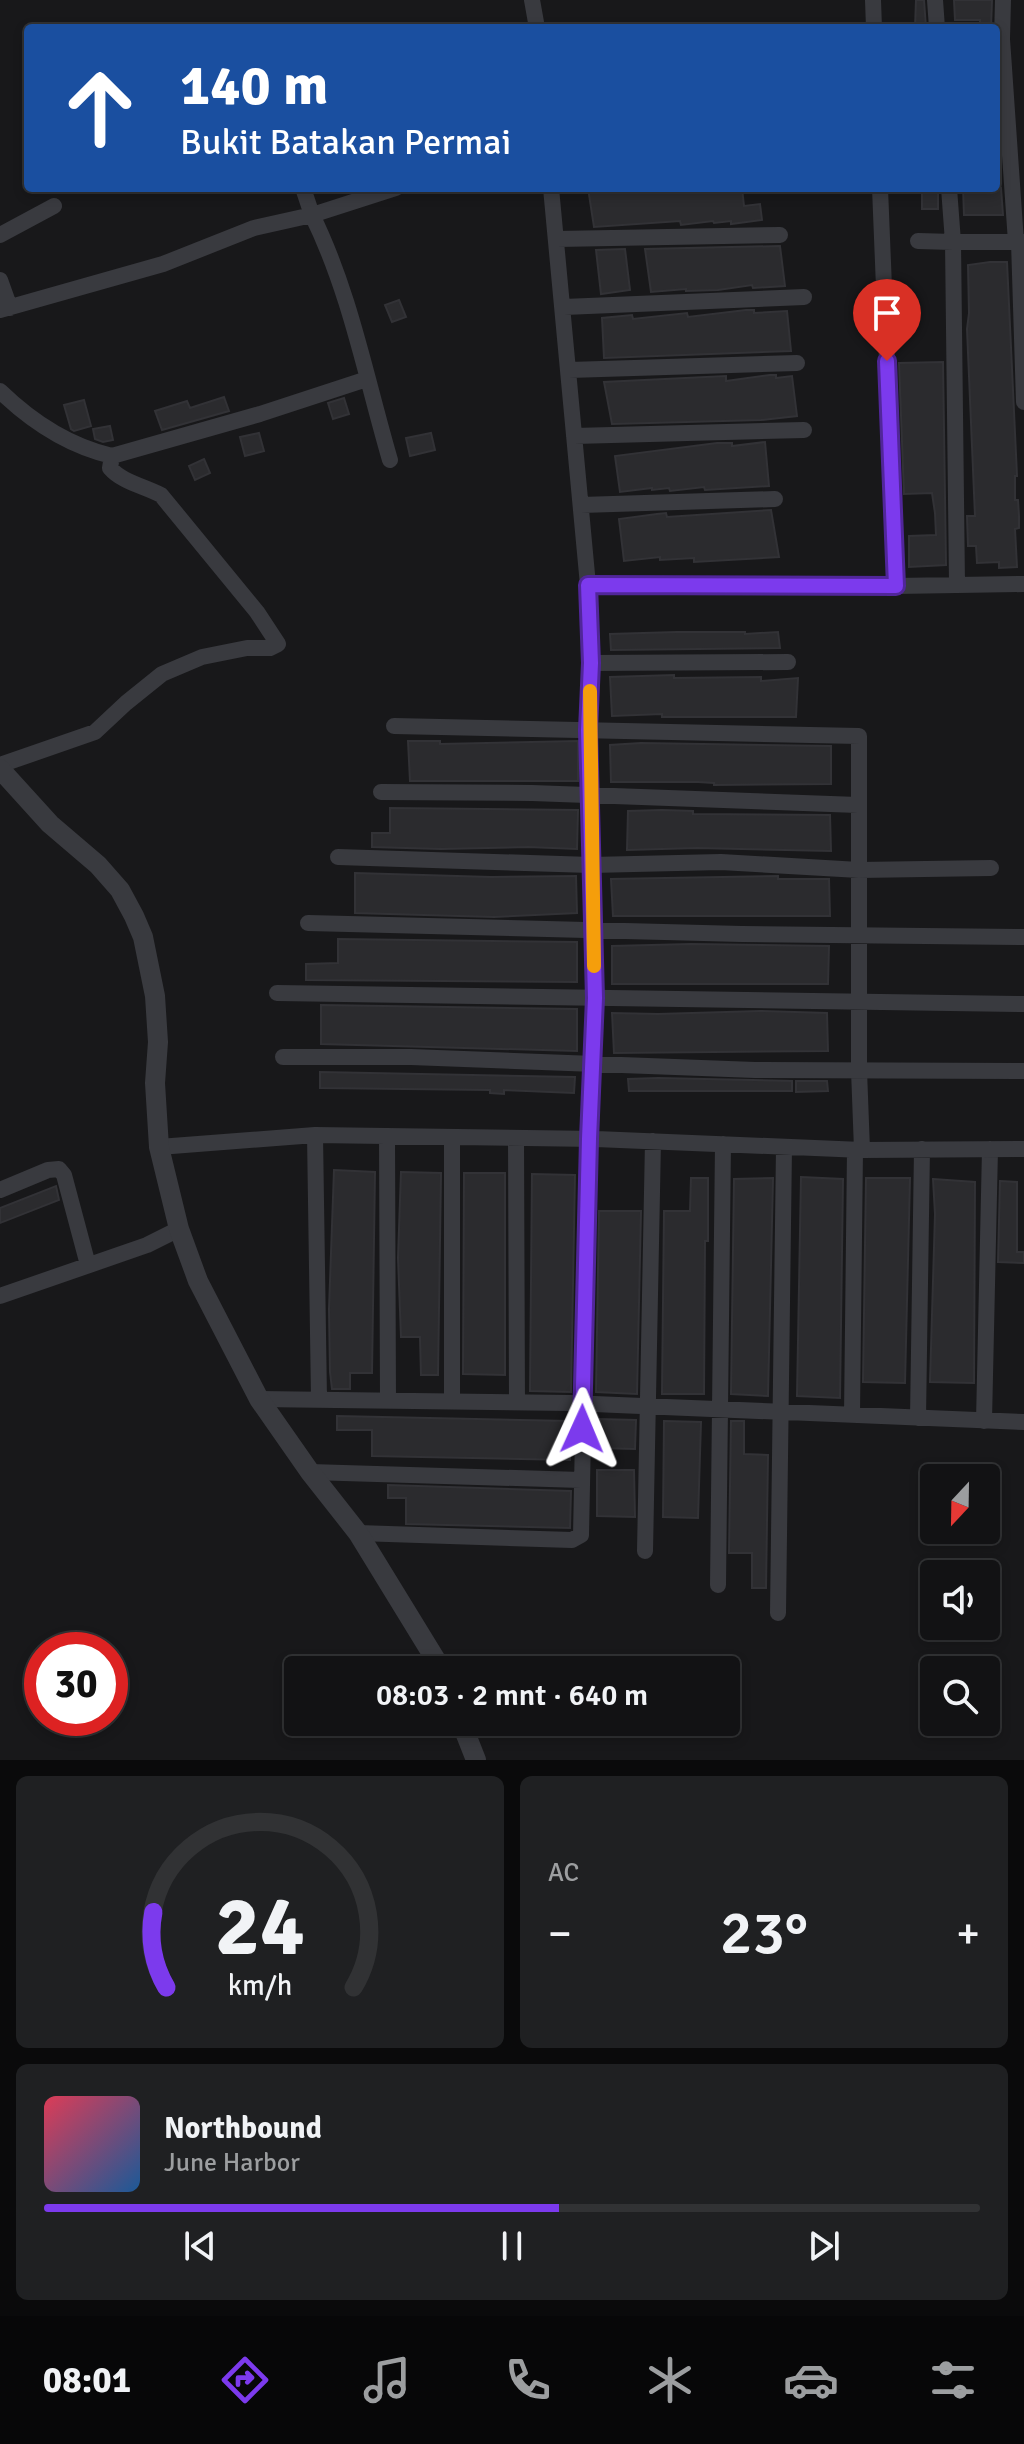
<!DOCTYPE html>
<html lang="id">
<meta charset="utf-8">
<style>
:root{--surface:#121214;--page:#1f2022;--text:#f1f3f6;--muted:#9c9ea0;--line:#313234;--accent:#7c3aed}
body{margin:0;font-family:Signika,sans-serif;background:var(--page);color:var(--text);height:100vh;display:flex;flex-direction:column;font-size:30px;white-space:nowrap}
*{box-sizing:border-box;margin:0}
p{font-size:26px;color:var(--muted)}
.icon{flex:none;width:44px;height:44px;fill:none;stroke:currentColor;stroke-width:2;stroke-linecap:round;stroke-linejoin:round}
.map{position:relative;height:1760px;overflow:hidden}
.drawer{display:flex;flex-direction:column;gap:16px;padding:16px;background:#0a0a0b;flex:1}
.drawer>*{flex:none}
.banner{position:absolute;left:24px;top:24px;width:976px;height:168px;border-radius:8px;box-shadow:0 4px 12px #0003,0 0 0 2px var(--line);background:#1a4fa0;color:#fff;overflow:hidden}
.needle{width:52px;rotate:202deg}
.tools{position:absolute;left:920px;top:1464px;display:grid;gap:16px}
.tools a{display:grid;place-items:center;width:80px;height:80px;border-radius:8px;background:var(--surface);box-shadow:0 4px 12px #0003,0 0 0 2px var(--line);font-size:40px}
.speed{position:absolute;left:24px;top:1632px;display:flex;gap:16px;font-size:40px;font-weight:700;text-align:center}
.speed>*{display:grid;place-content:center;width:104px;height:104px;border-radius:50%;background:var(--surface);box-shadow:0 4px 12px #0003,0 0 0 2px var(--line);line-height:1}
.speed .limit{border:12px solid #d22;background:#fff;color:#111}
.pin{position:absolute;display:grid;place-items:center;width:68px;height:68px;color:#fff;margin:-82px -34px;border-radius:50% 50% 50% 0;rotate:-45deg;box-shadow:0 0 8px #0007}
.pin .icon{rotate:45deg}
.me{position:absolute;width:88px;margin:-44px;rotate:1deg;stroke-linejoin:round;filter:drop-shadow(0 0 6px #0008)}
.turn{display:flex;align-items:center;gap:28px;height:168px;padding:0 24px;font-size:36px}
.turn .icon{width:104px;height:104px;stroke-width:2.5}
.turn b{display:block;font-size:56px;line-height:68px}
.big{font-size:60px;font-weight:600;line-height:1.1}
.drawer .widget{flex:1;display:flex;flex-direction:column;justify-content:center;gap:12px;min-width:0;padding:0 28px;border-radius:12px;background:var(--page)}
.drawer .dial{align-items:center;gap:0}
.dial svg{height:208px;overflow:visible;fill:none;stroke:var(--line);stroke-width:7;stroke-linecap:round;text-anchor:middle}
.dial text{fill:var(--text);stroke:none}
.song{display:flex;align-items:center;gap:24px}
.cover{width:96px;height:96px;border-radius:12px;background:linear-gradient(135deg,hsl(350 70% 55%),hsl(210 70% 35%))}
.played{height:8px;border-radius:4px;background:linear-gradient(90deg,var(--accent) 55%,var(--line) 55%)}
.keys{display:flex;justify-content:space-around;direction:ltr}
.heat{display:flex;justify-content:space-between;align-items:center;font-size:44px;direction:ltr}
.drawer .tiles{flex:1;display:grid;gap:16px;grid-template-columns:1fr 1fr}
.widget:last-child{grid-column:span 2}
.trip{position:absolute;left:284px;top:1656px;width:456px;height:80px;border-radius:8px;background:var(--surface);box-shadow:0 4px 12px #0003,0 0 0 2px var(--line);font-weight:600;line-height:80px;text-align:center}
.tabs{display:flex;height:128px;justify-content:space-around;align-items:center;background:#070708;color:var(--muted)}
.tabs .icon{width:56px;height:56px}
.tabs .on{color:var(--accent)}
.tabs b{font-size:36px;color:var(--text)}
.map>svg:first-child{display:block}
.building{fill:#2b2b2e;stroke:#323236;stroke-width:2}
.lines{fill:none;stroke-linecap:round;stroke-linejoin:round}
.minor{stroke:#393a3f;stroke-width:16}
.tertiary{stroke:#393a3f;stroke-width:20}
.route-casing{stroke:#51269a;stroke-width:20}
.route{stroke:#7c3aed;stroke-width:14}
.slow{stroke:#f59e0b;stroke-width:14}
</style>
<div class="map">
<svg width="1024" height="1760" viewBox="0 0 1024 1760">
<rect width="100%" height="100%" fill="#18181a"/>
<path class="building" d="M 916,0 L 924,0 L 926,28 L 915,28 Z
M 954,0 L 992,0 L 991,28 L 980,28 L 980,20 L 955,20 Z
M 588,188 L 742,188 L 744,206 L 760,204 L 762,220 L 731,224 L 731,221 L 714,223 L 713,221 L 681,225 L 680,221 L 594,227 Z
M 922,188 L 938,188 L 938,209 L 922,209 Z
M 963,188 L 1001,188 L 1003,215 L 964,215 Z
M 780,246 L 785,286 L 753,288 L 752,285 L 718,290 L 686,291 L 686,289 L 651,292 L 645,249 Z
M 625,249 L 630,290 L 601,294 L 596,250 Z
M 990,262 L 1007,262 L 1017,476 L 1015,476 L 1015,500 L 1018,500 L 1019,516 L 1019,528 L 1015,529 L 1017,567 L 999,568 L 999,562 L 977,563 L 976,546 L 968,546 L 967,516 L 975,516 L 967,329 L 969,313 L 968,265 Z
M 399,300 L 406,317 L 392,322 L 385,305 Z
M 746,310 L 754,310 L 754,313 L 787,311 L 791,351 L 604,358 L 602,318 L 632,315 L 633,319 L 687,313 L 688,317 Z
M 943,362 L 946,565 L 909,567 L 909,536 L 936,535 L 935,513 L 932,493 L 904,494 L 899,363 Z
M 770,375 L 776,375 L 776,378 L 792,376 L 797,416 L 761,420 L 612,424 L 604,382 L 726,376 L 726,381 Z
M 224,397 L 229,411 L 162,430 L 155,411 L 187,401 L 190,408 Z
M 344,398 L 349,414 L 333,419 L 328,403 Z
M 84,400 L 91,426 L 74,431 L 71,429 L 64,405 Z
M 110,426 L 113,440 L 103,442 L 95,439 L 93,429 Z
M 259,433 L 264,451 L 245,456 L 240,437 Z
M 431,433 L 435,450 L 410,456 L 406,438 Z
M 765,442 L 769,486 L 705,490 L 704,487 L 670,491 L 669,488 L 652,490 L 652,488 L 620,492 L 615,456 L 717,443 L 732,443 L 732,446 Z
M 204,459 L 210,473 L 195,480 L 189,466 Z
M 771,510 L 779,557 L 694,562 L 694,558 L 660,560 L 660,557 L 624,561 L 619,519 L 657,514 L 666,513 L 667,517 Z
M 677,632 L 745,632 L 745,634 L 778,632 L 780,648 L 611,650 L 610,634 Z
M 674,675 L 674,678 L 761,677 L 761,681 L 798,678 L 796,717 L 662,717 L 662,714 L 612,716 L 610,677 Z
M 408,741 L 440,741 L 440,744 L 578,741 L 578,781 L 410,781 Z
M 641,743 L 831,746 L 831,784 L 714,785 L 714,783 L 698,782 L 611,782 L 610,745 Z
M 390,808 L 578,810 L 577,849 L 528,847 L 441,849 L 372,847 L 372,833 L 390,833 Z
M 662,810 L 693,811 L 693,814 L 830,815 L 831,851 L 697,848 L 627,850 L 628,811 Z
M 355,873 L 491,877 L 576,876 L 577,913 L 494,917 L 355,913 Z
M 778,876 L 778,879 L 829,879 L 830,916 L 613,916 L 611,879 Z
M 338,939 L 577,942 L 577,982 L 306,980 L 306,964 L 338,963 Z
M 691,944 L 829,946 L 828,984 L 612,984 L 612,946 Z
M 321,1005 L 577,1009 L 577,1051 L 321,1044 Z
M 760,1011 L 827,1013 L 828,1051 L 614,1053 L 612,1013 L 658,1014 Z
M 320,1072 L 575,1077 L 574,1093 L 504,1090 L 504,1094 L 490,1093 L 490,1090 L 320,1088 Z
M 658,1078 L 792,1081 L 792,1091 L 629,1091 L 628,1079 Z
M 796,1081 L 827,1081 L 828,1091 L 796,1092 Z
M 334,1170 L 375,1172 L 372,1373 L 350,1373 L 350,1389 L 332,1389 L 330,1372 L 329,1309 Z
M 401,1172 L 441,1173 L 438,1375 L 421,1375 L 420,1337 L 401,1337 L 398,1258 Z
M 464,1173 L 505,1173 L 505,1375 L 463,1374 Z
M 532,1174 L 575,1175 L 571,1392 L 530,1391 Z
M 801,1177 L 843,1179 L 840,1398 L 797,1396 Z
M 691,1178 L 708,1178 L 708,1241 L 705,1241 L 704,1394 L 662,1394 L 664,1211 L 690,1211 Z
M 773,1178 L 768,1396 L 731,1394 L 734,1179 Z
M 866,1178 L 910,1178 L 905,1383 L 863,1382 Z
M 933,1179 L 975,1182 L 974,1383 L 930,1382 L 935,1214 Z
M 1000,1181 L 1017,1182 L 1017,1252 L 1024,1252 L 1024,1263 L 998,1262 Z
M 56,1186 L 59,1200 L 0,1223 L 0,1208 Z
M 599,1211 L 641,1211 L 637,1394 L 596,1392 Z
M 337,1416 L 570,1421 L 570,1460 L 372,1456 L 372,1430 L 337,1430 Z
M 597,1419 L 636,1420 L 635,1449 L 597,1448 Z
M 664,1421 L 701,1422 L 698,1518 L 663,1517 Z
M 731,1421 L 744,1421 L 744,1454 L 768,1455 L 766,1588 L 752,1588 L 752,1553 L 729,1553 Z
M 597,1470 L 634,1470 L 635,1517 L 597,1516 Z
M 388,1485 L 571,1491 L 570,1528 L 406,1524 L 406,1498 L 388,1498 Z"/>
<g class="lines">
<path class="minor" d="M 532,0 L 537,28
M 873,0 L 874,28
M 935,0 L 937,28
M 1003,0 L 1002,39 L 1016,242
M 303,188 L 312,215 L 396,188
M 551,188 L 588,585
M 880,188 L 896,586
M 0,235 L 54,206
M 557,239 L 780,235
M 918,241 L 953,242 L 949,188
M 1019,242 L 1024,402
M 0,280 L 10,308
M 564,307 L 804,297
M 0,310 L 163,264 L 254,228 L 312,215 C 350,292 366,378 390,460
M 569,370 L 797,363
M 0,391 C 32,422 69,446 112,456 L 260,414 L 367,379
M 574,436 L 804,430
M 581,505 L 775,499
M 957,584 L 953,242 L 1024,242
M 591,663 L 788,662
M 394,726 L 859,736 L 859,1070 L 862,1150
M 0,765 L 95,732 L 126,703 L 162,674 L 202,657 L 247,648 L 270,648 L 278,644 L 257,612 L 161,495 C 144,486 122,482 110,468 L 112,456
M 381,792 L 532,793 L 858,805
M 338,857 L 591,865 L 721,862 L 859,870 L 991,868
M 308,923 L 742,934 L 1024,937
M 277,993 L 1024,1004
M 283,1057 L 411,1057 L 755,1070 L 1024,1071
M 315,1135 L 319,1399
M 387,1136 L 388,1400
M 516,1138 L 517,1402
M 159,1147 L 315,1135 L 596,1139 L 862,1150 L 1024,1149
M 0,1190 L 48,1170 L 59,1169 L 64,1175 L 88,1265
M 0,1296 L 147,1245 L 179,1229
M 259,1399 L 570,1403 L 1024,1422
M 452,1401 L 452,1137
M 852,1415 L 855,1150
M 918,1418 L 922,1149
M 984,1421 L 990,1149
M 310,1472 L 581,1480
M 358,1533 L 572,1540 L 581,1535 L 589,1139 L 595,998 L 589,753 L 591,663 L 588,585 L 896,586 L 1024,584
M 645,1551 L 653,1141
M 718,1585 L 723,1144
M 778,1613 L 784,1147"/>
<path class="tertiary" d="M 0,769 L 50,824 L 98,865 L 120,890 L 134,916 L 143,937 L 155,996 L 158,1042 L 155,1083 L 159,1147 L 179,1229 L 198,1281 L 259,1399 L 310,1472 L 358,1533 L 442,1670
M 461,1722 L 476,1760"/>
</g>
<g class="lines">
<g class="route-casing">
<path id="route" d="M 582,1429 L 589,1139 L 595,998 L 588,730 L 591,663 L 588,585 L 896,586 L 887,361"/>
</g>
<use href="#route" class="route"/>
<path class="slow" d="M 590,691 L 594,966"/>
</g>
</svg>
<div class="tools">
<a><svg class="needle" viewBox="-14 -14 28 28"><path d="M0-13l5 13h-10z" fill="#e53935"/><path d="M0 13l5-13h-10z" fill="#9c9ea0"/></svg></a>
<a><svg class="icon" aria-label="sound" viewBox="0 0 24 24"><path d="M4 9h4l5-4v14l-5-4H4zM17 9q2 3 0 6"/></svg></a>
<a><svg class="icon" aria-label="search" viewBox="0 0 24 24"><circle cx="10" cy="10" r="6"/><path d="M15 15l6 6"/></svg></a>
</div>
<div class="speed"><div class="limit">30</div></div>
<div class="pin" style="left:887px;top:361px;background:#d93025"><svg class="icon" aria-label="arrive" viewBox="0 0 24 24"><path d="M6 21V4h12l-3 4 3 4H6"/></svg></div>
<svg class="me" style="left:582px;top:1429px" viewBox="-20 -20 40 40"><path d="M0-17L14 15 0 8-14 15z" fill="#7c3aed" stroke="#fff" stroke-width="4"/></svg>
<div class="trip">08:03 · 2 mnt · 640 m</div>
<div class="banner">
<div class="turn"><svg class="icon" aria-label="ahead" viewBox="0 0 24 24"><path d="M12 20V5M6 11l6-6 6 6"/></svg><div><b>140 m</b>Bukit Batakan Permai</div></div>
</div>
</div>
<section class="drawer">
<div class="tiles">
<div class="widget dial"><svg viewBox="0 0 100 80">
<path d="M14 69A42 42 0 1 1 86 69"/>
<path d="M14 69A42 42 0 0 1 9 40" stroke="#7c3aed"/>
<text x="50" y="56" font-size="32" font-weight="700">24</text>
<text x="50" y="72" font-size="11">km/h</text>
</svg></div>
<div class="widget"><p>AC</p>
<div class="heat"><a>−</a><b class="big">23°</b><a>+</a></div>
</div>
<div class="widget">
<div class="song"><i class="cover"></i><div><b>Northbound</b><p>June Harbor</p></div></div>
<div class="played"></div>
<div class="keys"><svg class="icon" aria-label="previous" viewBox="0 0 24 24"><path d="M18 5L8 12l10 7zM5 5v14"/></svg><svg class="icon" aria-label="pause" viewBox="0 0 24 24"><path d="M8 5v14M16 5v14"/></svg><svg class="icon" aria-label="next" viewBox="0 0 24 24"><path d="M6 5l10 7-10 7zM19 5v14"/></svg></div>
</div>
</div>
</section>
<nav class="tabs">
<b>08:01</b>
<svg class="icon on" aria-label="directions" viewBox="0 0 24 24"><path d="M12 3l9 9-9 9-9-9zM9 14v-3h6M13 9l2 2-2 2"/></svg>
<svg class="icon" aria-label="music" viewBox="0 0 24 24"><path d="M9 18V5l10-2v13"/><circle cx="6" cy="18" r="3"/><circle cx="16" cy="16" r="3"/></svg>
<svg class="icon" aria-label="phone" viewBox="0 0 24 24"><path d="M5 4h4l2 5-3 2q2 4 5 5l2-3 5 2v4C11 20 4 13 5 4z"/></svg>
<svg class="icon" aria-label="climate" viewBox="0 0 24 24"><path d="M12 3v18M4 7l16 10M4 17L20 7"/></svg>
<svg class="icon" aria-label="car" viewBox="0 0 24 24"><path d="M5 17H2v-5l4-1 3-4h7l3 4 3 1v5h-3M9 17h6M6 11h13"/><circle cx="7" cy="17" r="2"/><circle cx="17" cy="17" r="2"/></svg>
<svg class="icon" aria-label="filters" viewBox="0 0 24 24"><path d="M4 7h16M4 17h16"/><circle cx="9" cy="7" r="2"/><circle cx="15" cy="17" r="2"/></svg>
</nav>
